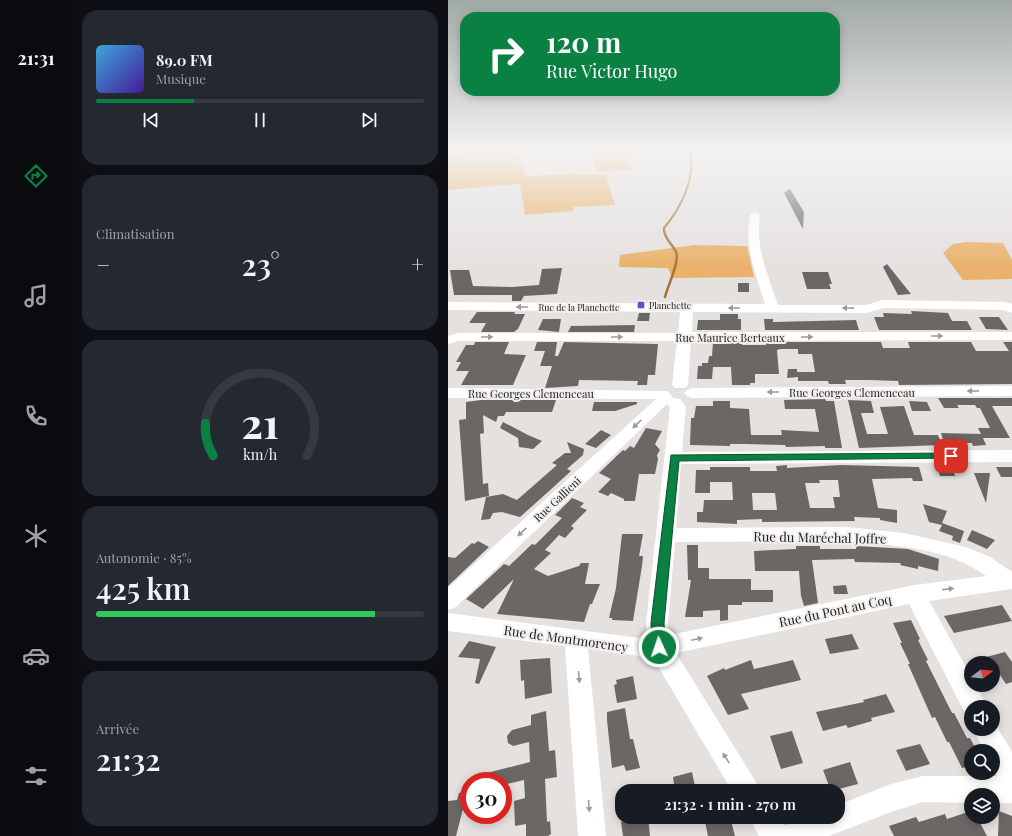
<!DOCTYPE html>
<html lang="fr">
<meta charset="utf-8">
<style>
:root{--surface:#171b24;--page:#242831;--text:#f1f3f6;--muted:#9ea1a6;--line:#363941;--accent:#0b8043}
body{margin:0;font-family:"Playfair Display",serif;background:var(--page);color:var(--text);height:100vh;display:flex;flex-direction:column;font-size:15px;white-space:nowrap}
*{box-sizing:border-box;margin:0}
p{font-size:13px;color:var(--muted)}
.icon{flex:none;width:22px;height:22px;fill:none;stroke:currentColor;stroke-width:2;stroke-linecap:round;stroke-linejoin:round}
.map{position:relative;flex:1;overflow:hidden}
.details{display:flex;flex-direction:column;gap:10px;padding:10px;background:#0d0f14;width:376px}
.details>*{flex:none}
.banner{position:absolute;left:12px;top:12px;width:380px;height:84px;border-radius:16px;box-shadow:0 2px 10px #0003;background:#0b8043;color:#fff;overflow:hidden}
.needle{width:26px;rotate:74deg}
.controls{position:absolute;left:516px;top:656px;display:grid;gap:8px}
.controls a{display:grid;place-items:center;width:36px;height:36px;border-radius:50%;background:var(--surface);box-shadow:0 2px 10px #0003;font-size:20px}
.speed{position:absolute;left:12px;top:772px;display:flex;gap:8px;font-size:20px;font-weight:700;text-align:center}
.speed>*{display:grid;place-content:center;width:52px;height:52px;border-radius:50%;background:var(--surface);box-shadow:0 2px 10px #0003;line-height:1}
.speed .limit{border:6px solid #d22;background:#fff;color:#111}
.pin{position:absolute;display:grid;place-items:center;width:34px;height:34px;color:#fff;margin:-17px;border-radius:8px;box-shadow:0 2px 6px #0006}
.me{position:absolute;width:44px;margin:-22px;rotate:357deg;stroke-linejoin:round;filter:drop-shadow(0 0 3px #0008)}
.turn{display:flex;align-items:center;gap:14px;height:84px;padding:0 20px;font-size:18px}
.turn .icon{width:52px;height:52px;stroke-width:2.5}
.turn b{display:block;font-size:28px;line-height:34px}
.big{font-size:30px;font-weight:600;line-height:1.1}
.details .widget{flex:1;display:flex;flex-direction:column;justify-content:center;gap:6px;min-width:0;padding:0 14px;border-radius:16px;background:var(--page)}
.details .dial{align-items:center;gap:0}
.dial svg{height:104px;overflow:visible;fill:none;stroke:var(--line);stroke-width:7;stroke-linecap:round;text-anchor:middle}
.dial text{fill:var(--text);stroke:none}
.song{display:flex;align-items:center;gap:12px}
.cover{width:48px;height:48px;border-radius:6px;background:linear-gradient(135deg,hsl(200 70% 55%),hsl(260 70% 35%))}
.played{height:4px;border-radius:2px;background:linear-gradient(90deg,var(--accent) 30%,var(--line) 30%)}
.keys{display:flex;justify-content:space-around;direction:ltr}
.heat{display:flex;justify-content:space-between;align-items:center;font-size:22px;direction:ltr}
.charge{height:6px;border-radius:3px;background:linear-gradient(90deg,#34c759 85%,var(--line) 0)}
.trip{position:absolute;left:167px;top:784px;width:230px;height:40px;border-radius:16px;background:var(--surface);box-shadow:0 2px 10px #0003;font-weight:600;line-height:40px;text-align:center}
main{display:flex;flex:1;min-height:0}
.menu{display:flex;flex-direction:column;width:72px;justify-content:space-around;align-items:center;background:#090b0e;color:var(--muted)}
.menu .icon{width:28px;height:28px}
.menu .active{color:var(--accent)}
.menu b{font-size:18px;color:var(--text)}
.map>svg:first-child{display:block}
.green{fill:#e9b16a}
.lines{fill:none;stroke-linecap:round;stroke-linejoin:round}
.stream-far1{stroke:#a17539;stroke-width:2}
.stream{stroke:#a17539;stroke-width:2.5}
.building{fill:#6a6765;fill-rule:evenodd}
.minor{fill:#fff;fill-rule:evenodd}
.oneway{fill:#9c9b9b}
.route{fill:#0b8043;stroke:#07532c}
.poi-dot{fill:#5c51c9;stroke:#f1efec;stroke-width:1.5}
.labels{text-anchor:middle;dominant-baseline:central;stroke-width:4;stroke-linejoin:round;paint-order:stroke}
.far-poi-label{font-size:9px;fill:#222120;stroke:#f1efec;text-anchor:start}
.far-street-label{font-size:9px;fill:#222120;stroke:#f1efec}
.street-label{font-size:11px;fill:#222120;stroke:#f1efec}
.near-street-label{font-size:13px;fill:#222120;stroke:#f1efec}
</style>
<main>
<nav class="menu">
<b>21:31</b>
<svg class="icon active" aria-label="directions" viewBox="0 0 24 24"><path d="M12 3l9 9-9 9-9-9zM9 14v-3h6M13 9l2 2-2 2"/></svg>
<svg class="icon" aria-label="music" viewBox="0 0 24 24"><path d="M9 18V5l10-2v13"/><circle cx="6" cy="18" r="3"/><circle cx="16" cy="16" r="3"/></svg>
<svg class="icon" aria-label="phone" viewBox="0 0 24 24"><path d="M5 4h4l2 5-3 2q2 4 5 5l2-3 5 2v4C11 20 4 13 5 4z"/></svg>
<svg class="icon" aria-label="climate" viewBox="0 0 24 24"><path d="M12 3v18M4 7l16 10M4 17L20 7"/></svg>
<svg class="icon" aria-label="car" viewBox="0 0 24 24"><path d="M5 17H2v-5l4-1 3-4h7l3 4 3 1v5h-3M9 17h6M6 11h13"/><circle cx="7" cy="17" r="2"/><circle cx="17" cy="17" r="2"/></svg>
<svg class="icon" aria-label="filters" viewBox="0 0 24 24"><path d="M4 7h16M4 17h16"/><circle cx="9" cy="7" r="2"/><circle cx="15" cy="17" r="2"/></svg>
</nav>
<section class="details">
<div class="widget">
<div class="song"><i class="cover"></i><div><b>89.0 FM</b><p>Musique</p></div></div>
<div class="played"></div>
<div class="keys"><svg class="icon" aria-label="previous" viewBox="0 0 24 24"><path d="M18 5L8 12l10 7zM5 5v14"/></svg><svg class="icon" aria-label="pause" viewBox="0 0 24 24"><path d="M8 5v14M16 5v14"/></svg><svg class="icon" aria-label="next" viewBox="0 0 24 24"><path d="M6 5l10 7-10 7zM19 5v14"/></svg></div>
</div>
<div class="widget"><p>Climatisation</p>
<div class="heat"><a>−</a><b class="big">23°</b><a>+</a></div>
</div>
<div class="widget dial"><svg viewBox="0 0 100 80">
<path d="M14 69A42 42 0 1 1 86 69"/>
<path d="M14 69A42 42 0 0 1 8 44" stroke="#0b8043"/>
<text x="50" y="56" font-size="32" font-weight="700">21</text>
<text x="50" y="72" font-size="11">km/h</text>
</svg></div>
<div class="widget"><p>Autonomie · 85%</p><b class="big">425 km</b><div class="charge"></div></div>
<div class="widget"><p>Arrivée</p><b class="big">21:32</b></div>
</section>
<div class="map">
<svg width="564" height="836" viewBox="0 0 564 836">
<rect width="100%" height="100%" fill="#e4e1df"/>
<path class="green" d="M 20,151 L 66,151 L 79,176 L 123,174 L 158,175 L 167,205 L 126,207 L 124,211 L 77,215 L 72,184 L 0,190 L 0,155 Z
M 179,151 L 182,170 L 152,172 L 147,168 L 144,151 Z
M 519,242 L 555,243 L 564,260 L 564,279 L 515,280 L 495,253 L 505,244 Z
M 247,245 L 299,246 L 306,277 L 224,278 L 220,268 L 171,267 L 172,255 Z"/>
<g class="lines">
<path class="stream-far1" d="M 216,231 L 216,228 C 233,208 248,178 242,151"/>
<path class="stream" d="M 216,230 C 217,240 224,243 228,252 C 232,261 220,285 217,297"/>
</g>
<path class="building" d="M 342,189 L 356,212 L 355,229 L 336,193 Z
M 439,264 L 463,294 L 450,295 L 435,267 Z
M 114,268 L 109,294 L 76,296 L 73,301 L 64,301 L 64,295 L 6,295 L 2,270 L 21,270 L 25,286 L 64,287 L 91,285 L 94,269 Z
M 354,272 L 380,272 L 384,284 L 381,284 L 383,289 L 359,289 Z
M 290,283 L 301,283 L 301,292 L 290,292 Z
M 463,311 L 500,313 L 504,321 L 519,321 L 524,330 L 431,330 L 426,317 L 436,317 L 435,313 L 464,314 Z
M 29,312 L 67,312 L 66,314 L 77,314 L 70,329 L 66,332 L 33,332 L 38,323 L 21,323 Z
M 191,313 L 202,313 L 201,321 L 189,321 Z
M 272,314 L 290,314 L 290,319 L 293,319 L 293,330 L 249,330 L 250,320 L 272,320 Z
M 531,317 L 551,317 L 560,330 L 538,329 Z
M 95,319 L 113,319 L 111,332 L 90,330 Z
M 316,319 L 325,319 L 325,322 L 408,320 L 411,330 L 317,330 Z
M 187,325 L 186,332 L 120,332 L 123,326 Z
M 27,342 L 61,342 L 56,354 L 78,355 L 65,385 L 13,385 L 21,371 L 8,371 L 13,362 L 8,362 L 18,345 L 26,345 Z
M 89,342 L 109,342 L 107,356 L 110,356 L 116,342 L 210,344 L 207,375 L 200,375 L 199,385 L 189,385 L 190,381 L 131,380 L 130,386 L 97,388 L 104,366 L 92,366 L 97,351 L 86,351 Z
M 265,342 L 294,342 L 294,345 L 318,345 L 318,342 L 433,342 L 435,348 L 462,348 L 460,342 L 523,342 L 528,351 L 561,351 L 555,342 L 564,342 L 564,384 L 451,385 L 450,381 L 421,380 L 397,380 L 398,384 L 381,384 L 380,381 L 350,381 L 350,377 L 339,378 L 340,369 L 349,369 L 349,372 L 367,372 L 364,354 L 350,354 L 350,349 L 332,349 L 329,350 L 331,374 L 307,374 L 307,383 L 302,383 L 302,385 L 284,385 L 283,367 L 265,367 L 264,379 L 249,379 L 250,366 L 254,366 L 254,363 L 260,363 L 261,356 L 264,356 Z
M 490,398 L 564,398 L 564,406 L 544,406 L 562,438 L 535,438 L 538,445 L 525,446 L 524,443 L 496,443 L 493,433 L 533,434 L 530,428 L 542,428 L 532,408 L 529,408 L 527,405 L 509,405 L 511,408 L 496,408 Z
M 377,399 L 378,401 L 386,401 L 394,448 L 377,448 L 377,446 L 338,447 L 337,445 L 299,444 L 282,444 L 282,446 L 242,445 L 243,418 L 246,418 L 248,406 L 265,406 L 265,401 L 282,401 L 282,408 L 301,409 L 303,435 L 334,435 L 333,430 L 371,432 L 367,409 L 337,409 L 336,400 Z
M 33,400 L 108,400 L 104,412 L 58,412 L 56,416 L 50,416 L 48,422 L 35,415 L 36,433 L 32,434 L 35,484 L 40,483 L 41,496 L 17,501 L 11,420 L 18,419 L 18,402 Z
M 400,400 L 423,401 L 426,413 L 413,413 L 419,434 L 440,434 L 432,407 L 456,406 L 466,435 L 490,435 L 494,445 L 411,448 Z
M 461,401 L 479,402 L 483,411 L 464,411 Z
M 146,402 L 189,402 L 189,404 L 167,411 L 144,411 Z
M 55,422 L 80,435 L 94,441 L 85,449 L 71,447 L 70,438 L 52,428 Z
M 198,428 L 214,431 L 207,444 L 212,450 L 209,455 L 210,459 L 207,474 L 191,474 L 187,501 L 176,501 L 176,499 L 163,493 L 160,496 L 150,492 L 163,479 L 151,473 L 175,450 L 177,451 L 182,446 L 186,448 Z
M 153,430 L 163,435 L 148,448 L 137,444 Z
M 119,442 L 136,449 L 135,455 L 119,469 L 123,471 L 100,492 L 72,517 L 54,512 L 45,513 L 42,519 L 33,520 L 38,497 L 55,494 L 69,500 L 109,465 L 104,463 L 117,453 L 123,453 Z
M 339,465 L 339,468 L 393,465 L 471,467 L 475,481 L 465,481 L 464,478 L 424,479 L 430,508 L 449,510 L 449,523 L 432,520 L 432,518 L 406,517 L 407,521 L 314,522 L 314,519 L 289,520 L 289,524 L 249,522 L 249,512 L 255,512 L 256,500 L 285,500 L 284,482 L 262,482 L 262,493 L 247,493 L 248,470 L 262,470 L 262,467 L 302,467 L 302,471 L 329,471 L 328,466 ZM 371,480 L 390,480 L 392,497 L 385,497 L 387,508 L 362,508 L 357,483 L 372,483 ZM 304,493 L 327,493 L 329,510 L 305,510 Z
M 489,467 L 504,467 L 507,476 L 492,476 Z
M 548,467 L 564,467 L 564,477 L 553,477 Z
M 526,473 L 542,473 L 538,503 Z
M 124,498 L 136,503 L 132,507 L 139,510 L 123,526 L 126,528 L 117,538 L 111,535 L 97,550 L 103,553 L 86,569 L 100,576 L 131,566 L 133,563 L 141,563 L 137,584 L 152,584 L 144,604 L 142,604 L 136,622 L 49,614 L 66,579 L 35,609 L 18,599 L 56,564 L 61,566 L 84,544 L 87,545 L 114,518 L 107,515 Z
M 475,504 L 499,511 L 494,523 L 516,531 L 512,543 L 504,540 L 505,536 L 491,531 L 494,525 L 481,522 Z
M 524,530 L 547,540 L 539,549 L 519,540 Z
M 174,534 L 195,534 L 191,556 L 195,556 L 194,566 L 185,621 L 164,620 L 164,618 L 161,618 L 168,588 Z
M 30,541 L 41,547 L 0,586 L 0,557 L 7,558 L 24,543 L 26,544 Z
M 239,545 L 250,545 L 250,568 L 261,568 L 261,579 L 303,579 L 303,590 L 325,590 L 325,602 L 294,602 L 294,605 L 280,605 L 280,620 L 272,621 L 272,610 L 255,611 L 255,617 L 237,617 L 243,580 L 240,580 Z
M 348,546 L 372,546 L 372,549 L 408,549 L 408,546 L 460,549 L 491,559 L 490,571 L 470,566 L 470,569 L 452,565 L 453,563 L 407,562 L 406,559 L 364,560 L 370,603 L 356,606 L 353,596 L 351,571 L 307,571 L 306,551 L 348,549 Z
M 398,585 L 400,594 L 386,594 L 385,586 Z
M 554,605 L 564,621 L 506,633 L 496,616 Z
M 463,620 L 472,639 L 470,640 L 480,660 L 478,661 L 504,713 L 506,713 L 519,738 L 522,738 L 529,751 L 523,751 L 523,766 L 514,768 L 501,742 L 499,742 L 487,717 L 484,718 L 460,664 L 462,664 L 452,643 L 454,643 L 445,623 Z
M 404,634 L 411,649 L 382,654 L 377,639 Z
M 21,641 L 48,647 L 31,684 L 27,683 L 32,659 L 10,657 Z
M 557,652 L 564,662 L 564,682 L 558,684 L 548,669 L 545,669 L 545,663 L 528,663 L 527,660 Z
M 102,658 L 104,693 L 77,699 L 76,680 L 73,681 L 72,660 Z
M 303,660 L 306,669 L 345,660 L 353,680 L 293,694 L 301,709 L 280,715 L 259,676 L 276,668 L 277,670 Z
M 185,676 L 189,699 L 169,703 L 166,685 L 169,684 L 168,680 Z
M 438,694 L 447,712 L 423,718 L 424,721 L 400,728 L 398,725 L 375,731 L 368,712 L 416,702 L 415,700 Z
M 177,708 L 182,739 L 185,739 L 192,768 L 178,771 L 176,765 L 164,768 L 159,720 L 159,712 Z
M 98,711 L 101,751 L 107,750 L 109,777 L 97,779 L 99,822 L 102,821 L 103,834 L 100,836 L 78,836 L 78,824 L 67,826 L 66,801 L 77,798 L 76,780 L 55,785 L 55,781 L 39,781 L 39,773 L 82,762 L 81,742 L 65,746 L 60,743 L 59,736 L 64,730 L 83,725 L 83,715 Z
M 344,731 L 355,763 L 333,769 L 322,736 Z
M 472,744 L 482,764 L 458,771 L 448,750 Z
M 402,762 L 410,784 L 383,791 L 375,770 Z
M 244,772 L 248,791 L 227,791 L 225,777 Z
M 21,790 L 21,804 L 15,809 L 8,836 L 0,836 L 0,801 L 9,800 L 11,793 Z
M 523,811 L 523,817 L 529,817 L 539,836 L 446,836 L 441,826 L 468,817 L 471,822 L 497,814 L 499,819 Z
M 551,811 L 564,816 L 564,836 L 550,836 Z
M 193,817 L 200,817 L 202,836 L 175,836 L 173,822 Z
M 256,817 L 282,817 L 287,836 L 260,836 Z"/>
<g class="lines">
<path class="minor" d="M 307,212 L 312,215 C 307,247 320,275 330,305 L 418,305 L 435,300 L 557,302 L 564,304 L 564,313 L 555,310 L 436,308 L 419,313 L 245,312 L 244,332 L 564,332 L 564,340 L 243,341 L 240,385 L 237,388 L 227,388 L 224,385 L 229,341 L 11,341 L 0,344 L 0,336 L 11,333 L 230,333 L 232,312 L 0,310 L 0,302 L 317,304 C 308,275 296,247 302,215 Z
M 564,386 L 564,396 L 244,398 L 239,396 L 236,393 L 239,390 L 244,388 Z
M 0,388 L 220,391 L 225,398 L 232,399 L 238,407 L 234,452 L 564,450 L 564,462 L 233,464 L 228,528 L 399,527 L 456,533 L 518,547 L 542,557 L 564,572 L 564,589 L 481,601 L 523,676 L 523,685 L 528,685 L 539,707 L 523,707 L 523,717 L 518,715 L 461,604 L 228,653 L 308,782 L 312,791 L 284,791 L 205,658 L 140,649 L 158,836 L 130,836 L 117,646 L 0,631 L 0,613 L 199,639 L 198,623 L 222,407 L 219,404 L 8,607 L 0,610 L 0,588 L 208,399 L 0,398 ZM 399,541 C 445,546 500,547 538,576 L 467,585 L 221,635 L 220,623 L 227,542 Z
M 545,720 L 564,752 L 564,803 L 545,803 L 545,795 L 523,795 L 523,803 L 475,802 L 443,812 L 381,836 L 311,836 L 301,817 L 331,817 L 337,826 L 359,817 L 390,817 L 390,805 L 443,784 L 475,776 L 549,776 L 545,769 L 545,751 L 536,751 L 525,729 L 545,729 Z"/>
</g>
<defs><path id="oneway-solid" d="M-6-.8H1V-3.2L6.5 0L1 3.2V.8H-6Z"/></defs>
<g class="oneway">
<use href="#oneway-solid" transform="translate(74 307) rotate(-180)"/>
<use href="#oneway-solid" transform="translate(286 308) rotate(180)"/>
<use href="#oneway-solid" transform="translate(400 308) rotate(-179)"/>
<use href="#oneway-solid" transform="translate(489 336)"/>
<use href="#oneway-solid" transform="translate(39 337)"/>
<use href="#oneway-solid" transform="translate(169 337)"/>
<use href="#oneway-solid" transform="translate(359 337)"/>
<use href="#oneway-solid" transform="translate(525 391) rotate(180)"/>
<use href="#oneway-solid" transform="translate(325 392) rotate(180)"/>
<use href="#oneway-solid" transform="translate(189 424) rotate(137)"/>
<use href="#oneway-solid" transform="translate(74 532) rotate(137)"/>
<use href="#oneway-solid" transform="translate(500 589) rotate(-7)"/>
<use href="#oneway-solid" transform="translate(249 639) rotate(-12)"/>
<use href="#oneway-solid" transform="translate(131 677) rotate(85)"/>
<use href="#oneway-solid" transform="translate(278 758) rotate(-122)"/>
<use href="#oneway-solid" transform="translate(141 806) rotate(85)"/>
</g>
<linearGradient id="sky" x2="0" y2="1"><stop stop-color="#a1a9a6"/><stop offset="0.56" stop-color="#f3f2f1"/><stop offset="1" stop-color="#f3f2f1" stop-opacity="0"/></linearGradient>
<rect width="564" height="268" fill="url(#sky)"/>
<path class="route" d="M 503,453 L 507,456 L 506,458 L 231,461 L 216,623 L 217,647 L 215,651 L 211,652 L 206,651 L 204,647 L 203,623 L 223,455 Z"/>
<rect class="poi-dot" x="189" y="301" width="8" height="8" rx="2"/>
<g class="labels">
<g class="far-poi-label">
<text x="201" y="305">Planchette</text>
</g>
<g class="far-street-label">
<text x="131" y="307">Rue de la Planchette</text>
</g>
<g class="street-label">
<text x="282" y="337">Rue Maurice Berteaux</text>
<text x="404" y="392">Rue Georges Clemenceau</text>
<text x="83" y="393">Rue Georges Clemenceau</text>
<text transform="translate(109 499) rotate(-43)">Rue Gallieni</text>
</g>
<g class="near-street-label">
<text transform="translate(372 537) rotate(1)">Rue du Maréchal Joffre</text>
<text transform="translate(387 610) rotate(-12)">Rue du Pont au Coq</text>
<text transform="translate(118 638) rotate(8)">Rue de Montmorency</text>
</g>
</g>
</svg>
<div class="controls">
<a><svg class="needle" viewBox="-14 -14 28 28"><path d="M0-13l5 13h-10z" fill="#e53935"/><path d="M0 13l5-13h-10z" fill="#9ea1a6"/></svg></a>
<a><svg class="icon" aria-label="sound" viewBox="0 0 24 24"><path d="M4 9h4l5-4v14l-5-4H4zM17 9q2 3 0 6"/></svg></a>
<a><svg class="icon" aria-label="search" viewBox="0 0 24 24"><circle cx="10" cy="10" r="6"/><path d="M15 15l6 6"/></svg></a>
<a><svg class="icon" aria-label="layers" viewBox="0 0 24 24"><path d="M12 4l9 5-9 5-9-5zM3 14l9 5 9-5"/></svg></a>
</div>
<div class="speed"><div class="limit">30</div></div>
<div class="pin" style="left:503px;top:456px;background:#d93025"><svg class="icon" aria-label="arrive" viewBox="0 0 24 24"><path d="M6 21V4h12l-3 4 3 4H6"/></svg></div>
<svg class="me" style="left:211px;top:647px" viewBox="-20 -20 40 40"><circle r="17" fill="#0b8043" stroke="#fff" stroke-width="3"/><path d="M0-11L8 9 0 5-8 9z" fill="#fff"/></svg>
<div class="trip">21:32 · 1 min · 270 m</div>
<div class="banner">
<div class="turn"><svg class="icon" aria-label="right" viewBox="0 0 24 24"><path d="M7 20v-9h11M14 6l5 5-5 5"/></svg><div><b>120 m</b>Rue Victor Hugo</div></div>
</div>
</div>
</main>
